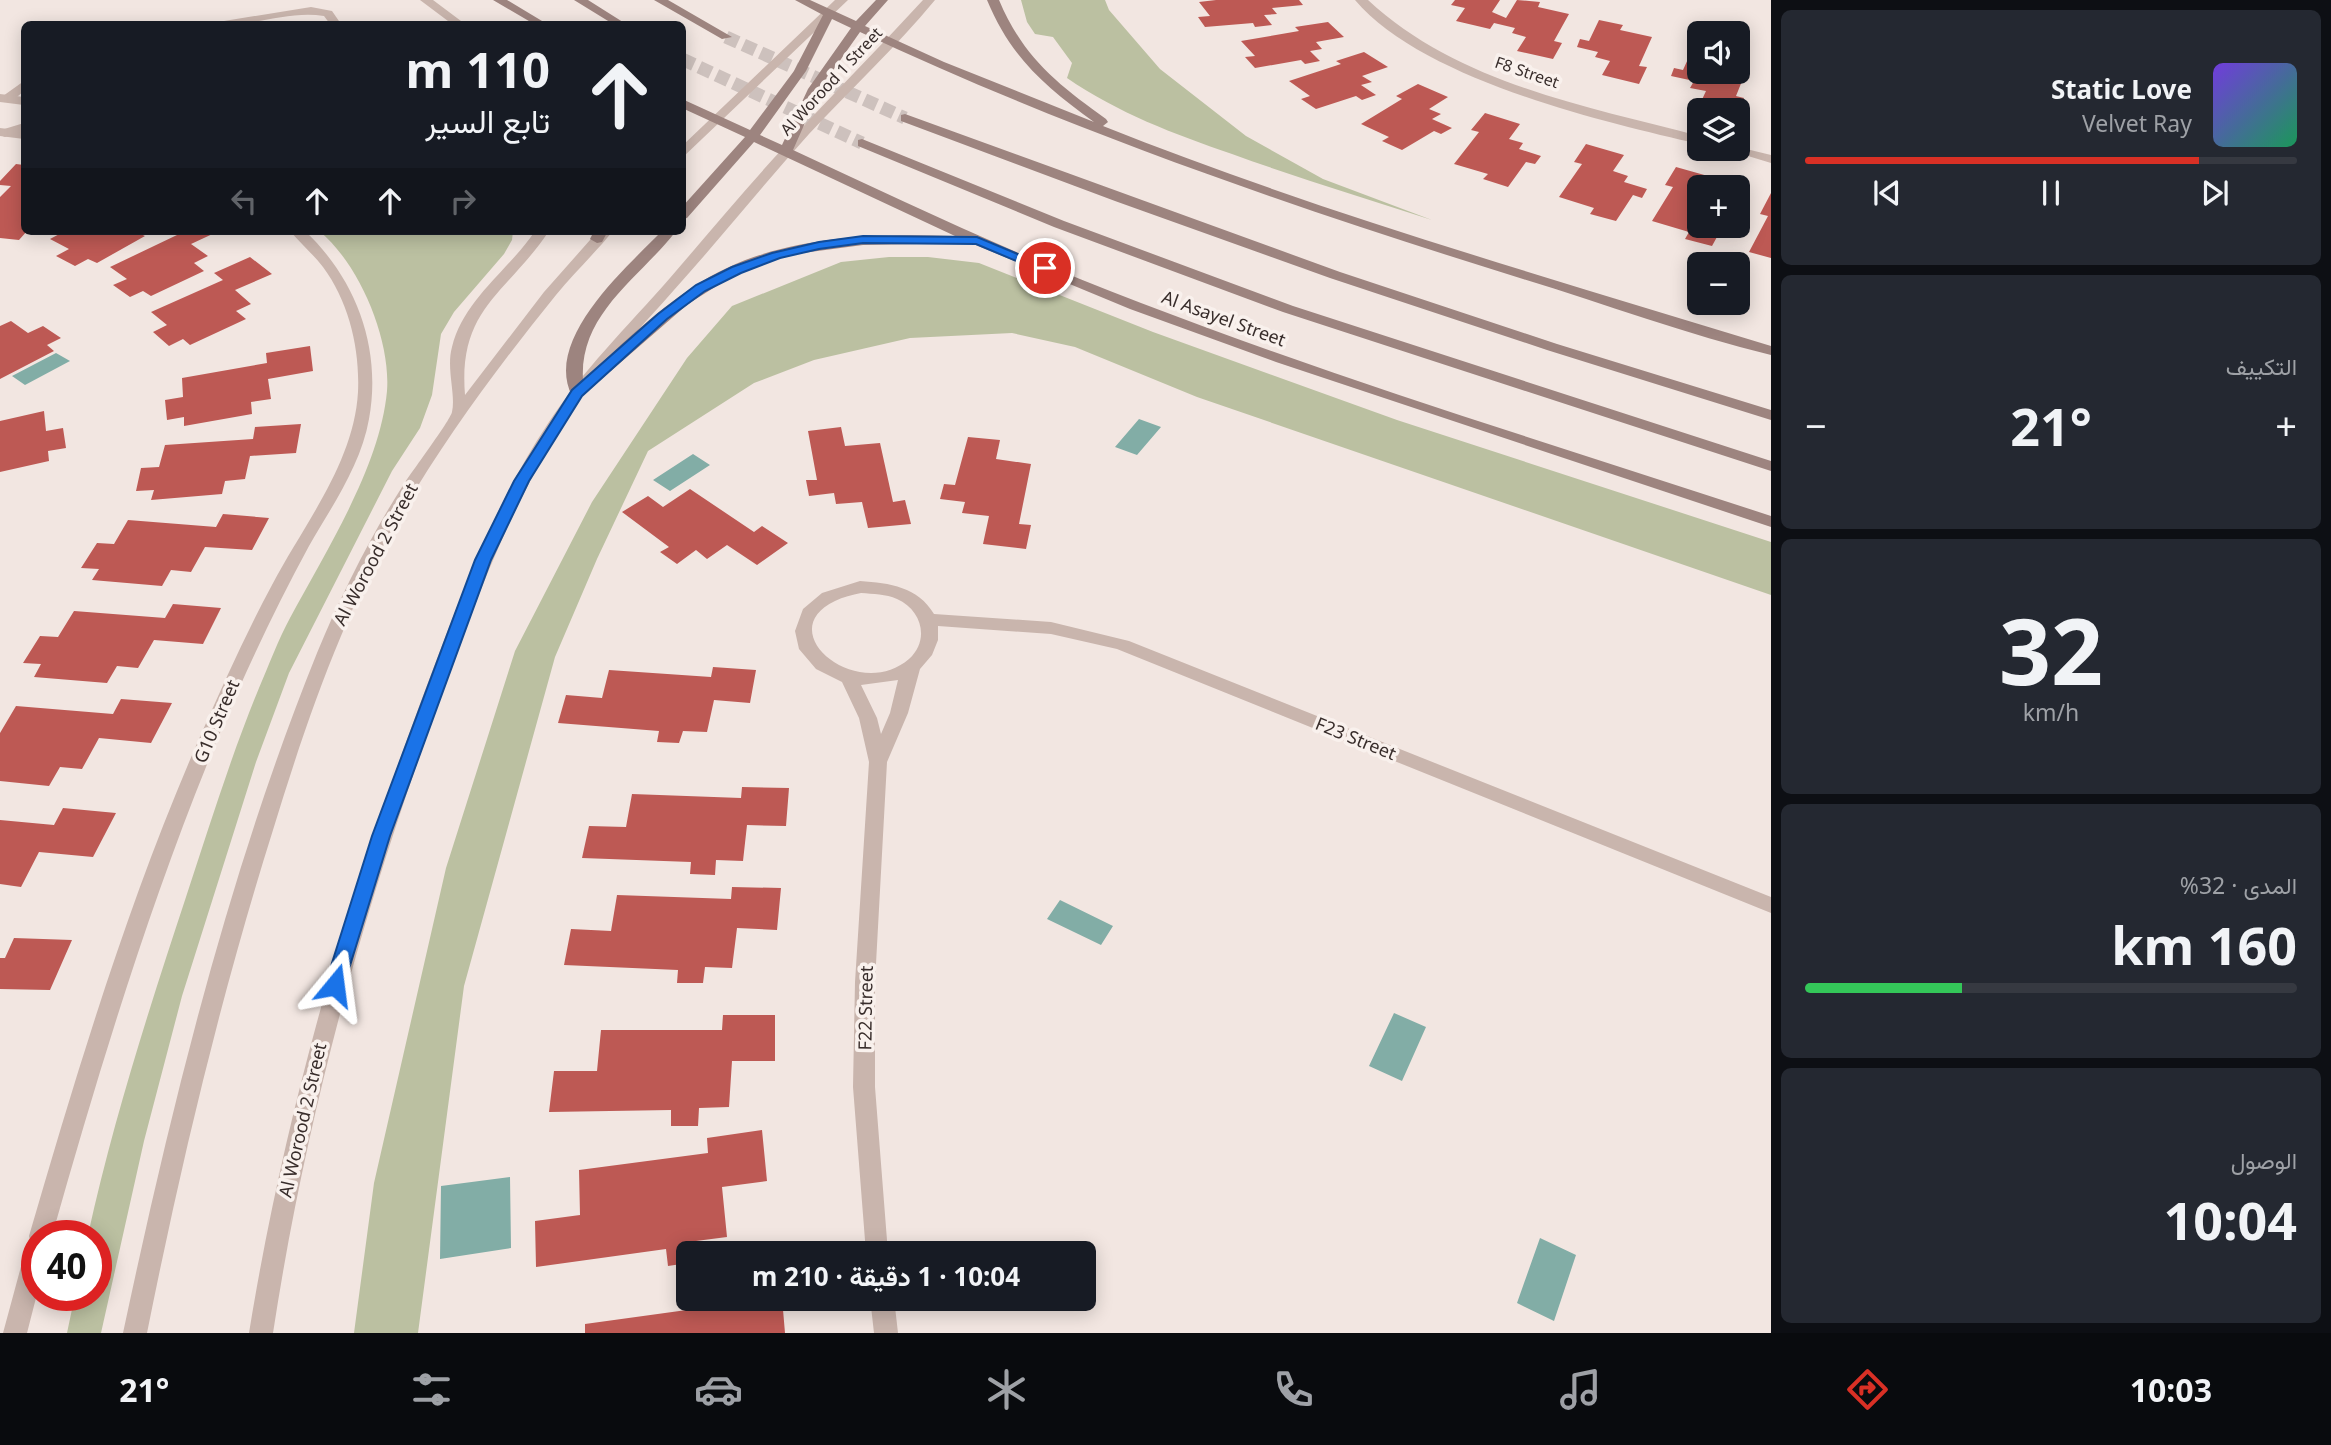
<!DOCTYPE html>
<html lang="ar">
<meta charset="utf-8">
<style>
:root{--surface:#171b24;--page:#242831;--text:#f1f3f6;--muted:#9ea1a6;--line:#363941;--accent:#d93025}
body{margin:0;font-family:"Noto Sans",Vazirmatn,sans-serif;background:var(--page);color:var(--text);direction:rtl;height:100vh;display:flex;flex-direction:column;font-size:26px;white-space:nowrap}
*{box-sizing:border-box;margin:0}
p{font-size:23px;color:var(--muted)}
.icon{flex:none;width:38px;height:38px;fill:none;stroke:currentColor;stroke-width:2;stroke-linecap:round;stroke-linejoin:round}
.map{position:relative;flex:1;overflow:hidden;direction:ltr}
.details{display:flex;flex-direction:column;gap:10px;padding:10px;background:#0d0f14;width:560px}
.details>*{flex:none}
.banner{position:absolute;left:21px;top:21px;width:665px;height:214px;border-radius:10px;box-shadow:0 4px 18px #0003;direction:rtl;background:#171b24;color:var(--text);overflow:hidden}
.tools{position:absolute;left:1687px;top:21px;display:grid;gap:14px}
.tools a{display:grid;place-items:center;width:63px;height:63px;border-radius:10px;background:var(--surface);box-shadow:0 4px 18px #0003;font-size:35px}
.speed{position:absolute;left:21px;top:1220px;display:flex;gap:14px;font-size:35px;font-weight:700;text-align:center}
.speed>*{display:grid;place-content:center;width:91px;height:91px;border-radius:50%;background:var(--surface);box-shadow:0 4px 18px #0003;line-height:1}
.speed .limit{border:10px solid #d22;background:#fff;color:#111}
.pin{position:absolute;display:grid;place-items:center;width:60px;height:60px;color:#fff;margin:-30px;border:4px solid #fff;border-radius:50%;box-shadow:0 2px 7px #0007}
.me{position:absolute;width:77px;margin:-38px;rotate:16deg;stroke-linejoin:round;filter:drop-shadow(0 0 5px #0008)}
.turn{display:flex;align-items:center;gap:24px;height:147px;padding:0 21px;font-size:32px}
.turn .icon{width:91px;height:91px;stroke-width:2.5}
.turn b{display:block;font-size:49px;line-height:60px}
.lanes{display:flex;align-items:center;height:66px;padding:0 21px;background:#0003;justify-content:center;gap:35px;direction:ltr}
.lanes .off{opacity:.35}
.big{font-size:52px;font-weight:700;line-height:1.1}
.details .tile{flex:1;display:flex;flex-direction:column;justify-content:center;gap:10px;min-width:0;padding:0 24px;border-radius:10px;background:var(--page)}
.details .dial{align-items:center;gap:0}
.dial b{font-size:91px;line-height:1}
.song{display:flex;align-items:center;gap:21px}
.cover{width:84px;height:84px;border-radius:10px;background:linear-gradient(135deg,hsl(260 70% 55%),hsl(150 70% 35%))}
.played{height:7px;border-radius:4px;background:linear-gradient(90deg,var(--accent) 80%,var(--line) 80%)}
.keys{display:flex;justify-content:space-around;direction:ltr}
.heat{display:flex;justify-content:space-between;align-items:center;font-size:38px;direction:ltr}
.charge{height:10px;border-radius:5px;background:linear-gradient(90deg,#34c759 32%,var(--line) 0)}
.trip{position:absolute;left:676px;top:1241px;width:420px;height:70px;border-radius:10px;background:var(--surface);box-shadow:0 4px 18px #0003;font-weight:700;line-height:70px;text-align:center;direction:rtl}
.menu{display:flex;height:112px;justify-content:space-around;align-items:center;background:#090b0e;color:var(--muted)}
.menu .icon{width:49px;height:49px}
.menu .active{color:var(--accent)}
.menu b{font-size:32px;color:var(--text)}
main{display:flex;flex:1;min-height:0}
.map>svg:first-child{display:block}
.green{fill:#bbc0a1}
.water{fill:#82ada6}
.building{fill:#bd5954}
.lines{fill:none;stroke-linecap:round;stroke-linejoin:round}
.secondary-tunnel{stroke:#cdc1bd;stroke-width:13;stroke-dasharray:13 6;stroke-linecap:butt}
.service{fill:#c9b5ad;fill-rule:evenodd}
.minor{fill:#c9b5ad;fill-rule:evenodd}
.tertiary{fill:#c9b5ad;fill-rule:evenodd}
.secondary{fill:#9d847f;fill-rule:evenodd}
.route{fill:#1a73e8;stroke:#114b97;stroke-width:2}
.labels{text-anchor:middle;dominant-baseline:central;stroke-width:7;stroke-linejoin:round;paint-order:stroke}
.far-street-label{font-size:16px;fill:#382d2b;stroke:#f9f1ed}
.street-label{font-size:18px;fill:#382d2b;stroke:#f9f1ed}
</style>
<main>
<section class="details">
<div class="tile">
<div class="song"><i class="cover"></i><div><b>Static Love</b><p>Velvet Ray</p></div></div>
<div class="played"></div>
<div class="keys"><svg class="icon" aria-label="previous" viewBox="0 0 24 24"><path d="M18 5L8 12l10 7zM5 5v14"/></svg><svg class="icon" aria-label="pause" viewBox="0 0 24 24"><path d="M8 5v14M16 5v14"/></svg><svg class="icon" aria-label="next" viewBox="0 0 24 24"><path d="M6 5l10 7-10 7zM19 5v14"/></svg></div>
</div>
<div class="tile"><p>التكييف</p>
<div class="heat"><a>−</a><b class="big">21°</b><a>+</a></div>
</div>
<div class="tile dial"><b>32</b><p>km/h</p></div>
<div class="tile"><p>المدى · 32%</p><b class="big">160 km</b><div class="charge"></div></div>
<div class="tile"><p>الوصول</p><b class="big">10:04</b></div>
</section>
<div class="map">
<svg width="1771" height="1333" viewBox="0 0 1771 1333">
<rect width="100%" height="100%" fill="#f2e6e1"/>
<path class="green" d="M 1021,0 L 1105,0 L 1109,10 L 1160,69 L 1246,136 L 1323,179 L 1432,220 C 1365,198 1298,178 1232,154 C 1174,134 1118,113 1067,78 L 1072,63 L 1053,37 L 1035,34 L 1027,22 Z
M 319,231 L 513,231 L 512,240 L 504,254 L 454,312 L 441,334 L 432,395 L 420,428 L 392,471 L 289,673 L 256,762 L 182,996 L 144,1141 L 101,1333 L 67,1333 L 75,1295 L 96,1295 L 96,1236 L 88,1235 C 113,1121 149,1009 186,897 C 209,827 231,756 259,688 C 269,665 278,640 290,618 C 326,551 380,467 387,391 C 391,339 359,263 319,231 Z
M 889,257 L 928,257 L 979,263 L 1153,332 L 1397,420 L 1771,542 L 1771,595 L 1197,397 L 1075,347 L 1012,333 L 910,338 L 814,360 L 754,383 L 648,451 L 597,559 L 555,657 L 464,986 L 418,1333 L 354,1333 L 374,1183 L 446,868 L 515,651 L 592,502 L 687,358 L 732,306 L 841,262 Z"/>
<path class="water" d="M 56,353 L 70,361 L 25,385 L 12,376 Z
M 1139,419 L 1161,427 L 1137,455 L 1115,447 Z
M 693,454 L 710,465 L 670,491 L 653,480 Z
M 1060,900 L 1113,926 L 1101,945 L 1047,919 Z
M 1394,1013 L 1426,1027 L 1402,1081 L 1369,1066 Z
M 510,1177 L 511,1248 L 440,1259 L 441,1186 Z
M 1540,1238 L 1576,1255 L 1554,1321 L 1517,1303 Z"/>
<path class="building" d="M 1216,0 L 1299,0 L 1303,5 L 1272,8 L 1277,14 L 1264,15 L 1272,25 L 1255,27 L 1253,23 L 1205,27 L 1198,17 L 1210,16 L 1199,2 Z
M 1455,0 L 1500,0 L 1492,12 L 1506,18 L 1517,0 L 1540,2 L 1538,7 L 1569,14 L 1554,41 L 1562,43 L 1553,59 L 1517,51 L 1526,37 L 1512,33 L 1515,28 L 1494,23 L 1490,29 L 1456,21 L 1465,8 L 1451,5 Z
M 1599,20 L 1623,25 L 1620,30 L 1652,37 L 1639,66 L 1647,67 L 1639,84 L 1602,75 L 1610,61 L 1595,57 L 1598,52 L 1577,47 L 1580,39 L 1589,41 Z
M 1328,22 L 1344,37 L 1316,42 L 1322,49 L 1310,51 L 1320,61 L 1305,64 L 1301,60 L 1255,68 L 1245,57 L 1255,56 L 1241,41 L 1299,31 L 1295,27 Z
M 1693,48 L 1699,50 L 1699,72 L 1738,72 L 1738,64 L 1748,66 L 1736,96 L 1744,98 L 1739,110 L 1717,110 L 1699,106 L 1706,91 L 1690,88 L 1694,81 L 1671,76 L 1674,68 L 1683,70 Z
M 1364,52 L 1388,67 L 1362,76 L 1372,82 L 1361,85 L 1376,95 L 1362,100 L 1356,96 L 1316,109 L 1301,99 L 1310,96 L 1289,81 L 1341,64 L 1336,61 Z
M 1418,84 L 1448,97 L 1429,109 L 1441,114 L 1432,119 L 1452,128 L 1441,134 L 1434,131 L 1402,150 L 1382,141 L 1389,137 L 1361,124 L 1402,99 L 1396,96 Z
M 1485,113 L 1520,124 L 1509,139 L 1523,143 L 1519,149 L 1541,156 L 1535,164 L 1526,162 L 1508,187 L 1483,179 L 1488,174 L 1454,164 L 1479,132 L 1471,130 Z
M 1586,144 L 1624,155 L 1613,171 L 1628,176 L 1624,182 L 1647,189 L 1642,198 L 1633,195 L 1616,221 L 1590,214 L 1594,208 L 1559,197 L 1582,164 L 1574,162 Z
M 16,164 L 24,165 L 24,231 L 27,231 L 19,240 L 0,238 L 0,197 L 11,186 L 0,185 L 0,181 Z
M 1676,167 L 1715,178 L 1710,187 L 1699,187 L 1699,226 L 1723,226 L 1712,246 L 1685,239 L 1689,232 L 1652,221 L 1673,187 L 1665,185 Z
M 1771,193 L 1771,258 L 1749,252 L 1768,216 L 1760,214 Z
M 65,231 L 134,231 L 145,236 L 97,263 L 88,259 L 75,266 L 56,256 L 69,249 L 50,239 Z
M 172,231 L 219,231 L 191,244 L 208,256 L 194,263 L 204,271 L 151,296 L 143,291 L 130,297 L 113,285 L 127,279 L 110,267 L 177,235 Z
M 250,257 L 272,274 L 235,290 L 251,304 L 236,311 L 246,319 L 190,345 L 183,339 L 169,346 L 153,332 L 167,325 L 151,312 L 223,280 L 214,273 Z
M 11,321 L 28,333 L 43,326 L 61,338 L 47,345 L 54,351 L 0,379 L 0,326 Z
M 310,346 L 313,371 L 268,379 L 271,399 L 251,402 L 252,414 L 184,426 L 184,417 L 167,420 L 165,400 L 183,397 L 182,378 L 267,363 L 266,353 Z
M 44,411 L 46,431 L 63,428 L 66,448 L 48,451 L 49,461 L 0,472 L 0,421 Z
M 301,424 L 296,453 L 250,456 L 245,479 L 225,481 L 222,494 L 151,500 L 154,490 L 136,491 L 141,468 L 159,467 L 165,445 L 253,439 L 255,427 Z
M 841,427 L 845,446 L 880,443 L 893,502 L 905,500 L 911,524 L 868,528 L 862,502 L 836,504 L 834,493 L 809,496 L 806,480 L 817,480 L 808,431 Z
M 968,437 L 1000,440 L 996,459 L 1031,464 L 1019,524 L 1031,525 L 1026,549 L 983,544 L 989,516 L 962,513 L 965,502 L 940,499 L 944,484 L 955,485 Z
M 690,489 L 754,532 L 762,526 L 788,543 L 757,565 L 727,545 L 707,559 L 696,550 L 677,564 L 660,552 L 669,547 L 622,512 L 648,496 L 663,507 Z
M 223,514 L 269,518 L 252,550 L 205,547 L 191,572 L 171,570 L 162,586 L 92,580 L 99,569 L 81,568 L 97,543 L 114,544 L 128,520 L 216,527 Z
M 173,604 L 221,608 L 203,644 L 154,640 L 138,668 L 117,666 L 107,683 L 34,677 L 41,664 L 23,663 L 40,636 L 58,637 L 74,611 L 165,618 Z
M 713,667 L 756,670 L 750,703 L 714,700 L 707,732 L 683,731 L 679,743 L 657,742 L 659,731 L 558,723 L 566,695 L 602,698 L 609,670 L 711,677 Z
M 121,699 L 172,703 L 151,743 L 99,738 L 82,769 L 60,767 L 49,786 L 0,781 L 0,733 L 16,706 L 113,714 Z
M 742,787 L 789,788 L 786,826 L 747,825 L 743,861 L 716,860 L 715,875 L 690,874 L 691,862 L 582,858 L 589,826 L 626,827 L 632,794 L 741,798 Z
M 63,808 L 116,813 L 93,857 L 39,852 L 21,887 L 0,884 L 0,820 L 54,825 Z
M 732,887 L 781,888 L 777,930 L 737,928 L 732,968 L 705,967 L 703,983 L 677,983 L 678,970 L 564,965 L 571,929 L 611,931 L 617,895 L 731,899 Z
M 14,938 L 72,940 L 50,990 L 0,989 L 0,958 L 5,958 Z
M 723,1015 L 775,1015 L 775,1061 L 732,1061 L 729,1107 L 699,1108 L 698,1126 L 671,1126 L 671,1110 L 549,1112 L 554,1071 L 597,1071 L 601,1030 L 722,1030 Z
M 762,1130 L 767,1181 L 722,1187 L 727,1237 L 696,1241 L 697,1253 L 688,1253 L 688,1263 L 668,1266 L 666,1249 L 536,1267 L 535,1221 L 580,1215 L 579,1170 L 708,1153 L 707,1138 Z
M 722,1298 L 782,1298 L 785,1333 L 585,1333 L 585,1324 L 723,1305 Z"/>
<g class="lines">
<path class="secondary-tunnel" d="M 726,37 L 905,118
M 682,59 L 862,143"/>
<path class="service" d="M 311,7 L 332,11 L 341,24 L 330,24 L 324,16 C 289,10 253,27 218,24 L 224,21 Z
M 24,81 L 24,91 L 11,102 L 3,102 L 3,96 Z"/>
<path class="minor" d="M 1355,0 L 1368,0 C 1457,83 1585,106 1699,136 L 1699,144 C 1599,121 1422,79 1355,0 Z
M 0,128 L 24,131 L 24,139 L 0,136 Z
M 1738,147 L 1771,155 L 1771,163 L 1725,149 Z
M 290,231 L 305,231 C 356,279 382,348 369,419 C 361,465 332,506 309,546 C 283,594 259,643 237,693 C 160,869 104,1052 52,1236 L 37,1236 L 37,1294 L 27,1333 L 3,1333 L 26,1248 L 30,1240 L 29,1236 C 78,1068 129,899 199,739 C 222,687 245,635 272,585 C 304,524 354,463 358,392 C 360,349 349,302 323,267 C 313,254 301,244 290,231 Z
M 860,581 C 890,583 918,587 934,614 L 1051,622 L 1129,641 L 1771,897 L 1771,913 L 1117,649 L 1051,634 L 938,626 L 938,640 L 932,655 L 920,669 L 908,713 L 887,762 L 875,982 L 875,1087 L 888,1253 L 866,1253 L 853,1087 L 855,982 L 869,762 L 859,718 L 842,682 L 816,669 L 799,649 L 795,631 L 803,609 L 822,593 ZM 861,593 C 873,594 886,594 897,599 C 922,610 930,640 909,659 C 858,703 770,632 835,601 C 843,597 852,595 861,593 ZM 898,680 L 890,713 L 881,734 L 877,718 L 861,685 Z
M 870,1298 L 894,1298 L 898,1333 L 874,1333 Z"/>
<path class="tertiary" d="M 420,0 L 433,0 L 465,24 L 452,24 Z
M 835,0 L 848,0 L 682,158 L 682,146 Z
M 923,0 L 935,0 C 896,47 851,89 809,134 C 763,185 720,239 674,290 C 642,327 607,361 579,401 C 514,493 476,599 438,705 C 363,910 306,1117 273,1333 L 249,1333 C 284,1117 344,909 420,704 C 456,609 490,511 547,425 C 582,371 627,327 670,278 C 708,234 746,188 786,145 C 831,96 878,49 923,0 Z
M 0,94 L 24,97 L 24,105 L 0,102 Z
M 24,123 L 24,131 L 5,137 L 0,135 L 1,130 Z
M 535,231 L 549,231 C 506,295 458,308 465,395 L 544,292 L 598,231 L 613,231 C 595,253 574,273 556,295 C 500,364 446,437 401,514 C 344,612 306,722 273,830 C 221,995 181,1163 147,1333 L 123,1333 C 172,1103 229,871 317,653 C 341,595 369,539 402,487 C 410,474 450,421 452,412 C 456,394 446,369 452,347 C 464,299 509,270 535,231 Z"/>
<path class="secondary" d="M 493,0 L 507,0 L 547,24 L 534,24 Z
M 574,0 L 588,0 L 626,24 L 613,24 Z
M 654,0 L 668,0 L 732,37 L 722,39 Z
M 795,0 L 810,0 L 856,21 L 876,0 L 888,0 L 865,26 L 944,62 L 1094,122 C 1045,86 1011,58 987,0 L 999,0 C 1023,57 1057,84 1106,119 L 1108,122 L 1103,126 C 1321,213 1547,277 1771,346 L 1771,355 C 1688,335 1605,304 1523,279 C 1298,209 1073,132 860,32 L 820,89 L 793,150 C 907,203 1022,258 1141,303 C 1347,382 1561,447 1771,516 L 1771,527 L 1276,362 L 1130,309 L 971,243 L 863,245 L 795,254 L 766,262 L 734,275 L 688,304 L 582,396 L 572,396 C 543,339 627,267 662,231 L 676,231 C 640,278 579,313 583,380 C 618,348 653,313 693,287 C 769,236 866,233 955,236 L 754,142 L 687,218 L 682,219 L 682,207 L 745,137 L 682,108 L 682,99 L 750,130 L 794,71 L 823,15 ZM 832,19 L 851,28 L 808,89 L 782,145 L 760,135 L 806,71 Z
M 905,114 L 1340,272 L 1557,344 L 1771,410 L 1771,420 L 1547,350 L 1330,278 L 1115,201 L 901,121 L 901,115 Z
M 862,139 L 1064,221 L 1293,306 L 1771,461 L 1771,471 L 1283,312 L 1054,227 L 858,146 L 858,140 Z
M 594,231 L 608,231 L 602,242 L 597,243 L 590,239 Z"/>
</g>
<path class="route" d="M 863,236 L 977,237 L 1051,268 L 1045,272 L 1040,271 L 976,244 L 863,243 L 819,249 L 780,258 L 741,273 L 705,291 L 667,319 L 582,396 L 529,481 L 491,560 L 390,836 L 344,985 L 341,990 L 335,993 L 328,990 L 325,985 L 372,836 L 475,560 L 514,481 L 572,390 L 658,314 L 696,285 L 732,267 L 772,253 L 819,242 Z"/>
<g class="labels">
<g class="far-street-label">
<text transform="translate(1527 72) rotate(19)">F8 Street</text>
<text transform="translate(831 81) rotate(-47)">Al Worood 1 Street</text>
</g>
<g class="street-label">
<text transform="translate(1224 318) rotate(20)">Al Asayel Street</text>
<text transform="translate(375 554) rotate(-62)">Al Worood 2 Street</text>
<text transform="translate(216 721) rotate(-67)">G10 Street</text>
<text transform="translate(1356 738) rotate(22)">F23 Street</text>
<text transform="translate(865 1008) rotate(-89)">F22 Street</text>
<text transform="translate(302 1120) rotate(-77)">Al Worood 2 Street</text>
</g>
</g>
</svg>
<div class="tools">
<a><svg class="icon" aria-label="sound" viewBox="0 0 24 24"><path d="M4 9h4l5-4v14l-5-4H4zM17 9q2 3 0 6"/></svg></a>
<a><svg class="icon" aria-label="layers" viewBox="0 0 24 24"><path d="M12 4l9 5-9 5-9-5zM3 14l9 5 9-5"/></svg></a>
<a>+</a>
<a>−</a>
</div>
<div class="speed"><div class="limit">40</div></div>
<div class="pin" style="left:1045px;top:268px;background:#d93025"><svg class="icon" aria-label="arrive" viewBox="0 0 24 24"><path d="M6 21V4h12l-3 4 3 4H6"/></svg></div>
<svg class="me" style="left:335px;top:985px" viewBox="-20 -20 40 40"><path d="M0-17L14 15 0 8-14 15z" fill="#1a73e8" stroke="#fff" stroke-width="4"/></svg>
<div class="trip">10:04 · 1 دقيقة · 210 m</div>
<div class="banner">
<div class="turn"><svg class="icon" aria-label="ahead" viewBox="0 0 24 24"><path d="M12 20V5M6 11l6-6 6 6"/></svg><div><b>110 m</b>تابع السير</div></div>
<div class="lanes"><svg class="icon off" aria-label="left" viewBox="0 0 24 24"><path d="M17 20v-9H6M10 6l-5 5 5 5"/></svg><svg class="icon" aria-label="ahead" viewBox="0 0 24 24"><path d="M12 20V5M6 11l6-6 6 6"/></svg><svg class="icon" aria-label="ahead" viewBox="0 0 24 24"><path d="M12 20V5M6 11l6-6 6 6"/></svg><svg class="icon off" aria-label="right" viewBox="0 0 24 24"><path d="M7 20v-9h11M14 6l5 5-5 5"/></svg></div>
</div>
</div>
</main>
<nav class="menu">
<b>10:03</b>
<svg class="icon active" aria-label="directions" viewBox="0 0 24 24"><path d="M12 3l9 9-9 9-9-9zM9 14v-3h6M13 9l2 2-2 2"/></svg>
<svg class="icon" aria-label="music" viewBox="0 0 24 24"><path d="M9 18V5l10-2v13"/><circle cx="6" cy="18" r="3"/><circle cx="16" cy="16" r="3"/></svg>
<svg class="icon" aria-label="phone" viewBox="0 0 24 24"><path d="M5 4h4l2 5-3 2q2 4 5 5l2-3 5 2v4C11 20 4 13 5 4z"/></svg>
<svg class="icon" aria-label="climate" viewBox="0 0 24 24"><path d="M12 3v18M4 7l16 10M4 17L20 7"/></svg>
<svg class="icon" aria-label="car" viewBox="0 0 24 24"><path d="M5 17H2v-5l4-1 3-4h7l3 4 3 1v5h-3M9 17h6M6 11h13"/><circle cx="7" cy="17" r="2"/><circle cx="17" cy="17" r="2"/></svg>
<svg class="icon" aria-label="filters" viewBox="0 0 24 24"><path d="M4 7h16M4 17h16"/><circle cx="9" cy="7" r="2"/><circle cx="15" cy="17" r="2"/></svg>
<b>21°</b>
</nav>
